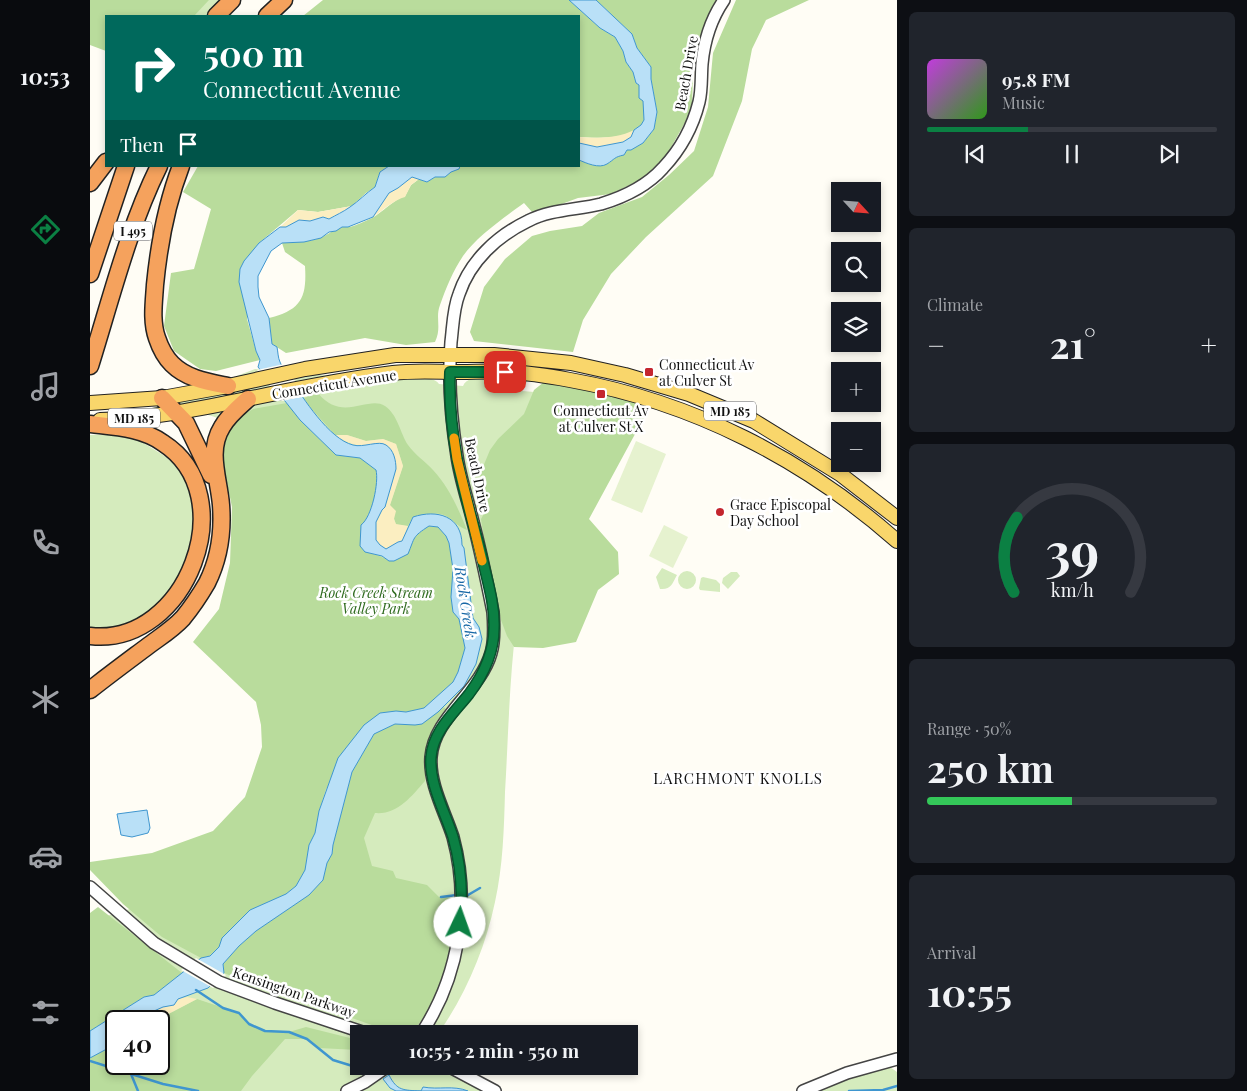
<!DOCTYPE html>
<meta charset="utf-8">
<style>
:root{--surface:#171b24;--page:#20242c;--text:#f1f3f6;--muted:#9ea1a6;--line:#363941;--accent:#0b8043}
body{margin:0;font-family:"Playfair Display",serif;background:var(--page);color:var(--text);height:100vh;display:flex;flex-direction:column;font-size:19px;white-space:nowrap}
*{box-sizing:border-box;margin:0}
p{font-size:16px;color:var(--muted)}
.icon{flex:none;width:28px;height:28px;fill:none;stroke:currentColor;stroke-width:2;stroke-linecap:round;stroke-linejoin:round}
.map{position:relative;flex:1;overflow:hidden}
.sheet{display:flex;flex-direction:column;gap:12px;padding:12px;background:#0d0f14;width:350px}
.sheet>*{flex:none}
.hud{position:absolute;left:15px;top:15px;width:475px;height:152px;border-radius:0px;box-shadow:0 2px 8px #0003;background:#00695c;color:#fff;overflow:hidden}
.needle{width:32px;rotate:116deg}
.tools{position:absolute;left:741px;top:182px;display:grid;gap:10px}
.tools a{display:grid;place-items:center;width:50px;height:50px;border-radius:0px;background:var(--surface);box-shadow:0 2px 8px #0003;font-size:25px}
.speed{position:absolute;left:15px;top:1010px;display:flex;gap:10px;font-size:25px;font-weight:700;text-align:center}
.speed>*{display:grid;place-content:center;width:65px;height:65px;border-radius:50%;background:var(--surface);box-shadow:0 2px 8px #0003;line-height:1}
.speed .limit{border:2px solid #111;border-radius:8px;background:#fff;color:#111}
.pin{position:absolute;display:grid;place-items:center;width:42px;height:42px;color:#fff;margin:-21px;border-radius:10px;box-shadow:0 2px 8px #0006}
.me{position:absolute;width:55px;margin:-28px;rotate:3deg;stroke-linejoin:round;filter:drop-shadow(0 0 4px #0008)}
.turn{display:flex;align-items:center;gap:18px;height:105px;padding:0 15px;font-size:22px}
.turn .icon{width:65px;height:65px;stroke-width:2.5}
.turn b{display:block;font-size:35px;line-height:42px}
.then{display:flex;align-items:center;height:48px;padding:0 15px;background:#0003;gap:10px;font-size:19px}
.big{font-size:38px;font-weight:700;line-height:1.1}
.sheet .card{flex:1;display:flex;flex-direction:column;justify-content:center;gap:8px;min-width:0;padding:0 18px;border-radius:8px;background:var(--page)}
.sheet .dial{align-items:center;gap:0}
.dial svg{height:130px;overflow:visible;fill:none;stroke:var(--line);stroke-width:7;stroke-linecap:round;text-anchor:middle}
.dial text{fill:var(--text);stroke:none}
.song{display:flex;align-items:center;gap:15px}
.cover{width:60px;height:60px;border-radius:8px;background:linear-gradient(135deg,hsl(290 70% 55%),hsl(110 70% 35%))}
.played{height:5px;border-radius:2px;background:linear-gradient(90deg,var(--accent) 35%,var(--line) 35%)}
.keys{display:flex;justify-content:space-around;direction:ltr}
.heat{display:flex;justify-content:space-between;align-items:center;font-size:28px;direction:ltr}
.charge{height:8px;border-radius:4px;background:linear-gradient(90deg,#34c759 50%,var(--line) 0)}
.trip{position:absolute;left:260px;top:1025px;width:288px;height:50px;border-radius:0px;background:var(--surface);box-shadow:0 2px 8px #0003;font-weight:700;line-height:50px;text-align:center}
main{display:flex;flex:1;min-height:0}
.tab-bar{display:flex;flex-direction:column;width:90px;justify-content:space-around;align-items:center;background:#090b0e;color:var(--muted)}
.tab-bar .icon{width:35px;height:35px}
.tab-bar .on{color:var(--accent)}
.tab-bar b{font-size:22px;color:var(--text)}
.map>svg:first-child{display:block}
.green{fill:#d5ebbd;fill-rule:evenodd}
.forest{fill:#b9dc9c}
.sand{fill:#fbeec1}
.pitch{fill:#e6f2cf}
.water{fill:#b9e0f7;stroke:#3f96cf}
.pier{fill:#fffdf5}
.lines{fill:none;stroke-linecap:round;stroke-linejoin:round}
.stream{stroke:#3f96cf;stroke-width:2.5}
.minor-casing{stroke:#444;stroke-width:14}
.major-casing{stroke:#222;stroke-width:16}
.highway-casing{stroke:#222;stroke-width:19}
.minor{stroke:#fff;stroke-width:11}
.major{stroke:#f9d66b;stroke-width:14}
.highway{stroke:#f5a25d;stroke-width:16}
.route-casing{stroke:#07532c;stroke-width:12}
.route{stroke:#0b8043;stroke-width:9}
.slow{stroke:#f59e0b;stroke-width:9}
.poi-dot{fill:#c4262e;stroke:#fff;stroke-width:2}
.labels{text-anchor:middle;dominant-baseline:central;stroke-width:5;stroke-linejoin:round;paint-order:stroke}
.shield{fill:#fff;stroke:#585858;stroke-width:1}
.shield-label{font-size:12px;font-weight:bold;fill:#111}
.street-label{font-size:14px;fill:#111;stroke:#fff}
.poi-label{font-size:14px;fill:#111;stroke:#fff;text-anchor:start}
.park-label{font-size:14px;font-style:italic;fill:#2f6b1f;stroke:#fff}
.water-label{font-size:15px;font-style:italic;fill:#1768a6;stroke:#fff}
.neighbourhood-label{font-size:15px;letter-spacing:1px;fill:#111;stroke:#fff}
</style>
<main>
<nav class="tab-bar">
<b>10:53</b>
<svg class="icon on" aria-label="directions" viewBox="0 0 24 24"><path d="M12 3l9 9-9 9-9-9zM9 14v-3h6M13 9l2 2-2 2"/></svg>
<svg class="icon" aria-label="music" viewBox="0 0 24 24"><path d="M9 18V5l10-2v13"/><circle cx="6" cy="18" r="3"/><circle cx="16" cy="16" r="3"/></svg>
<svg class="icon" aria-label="phone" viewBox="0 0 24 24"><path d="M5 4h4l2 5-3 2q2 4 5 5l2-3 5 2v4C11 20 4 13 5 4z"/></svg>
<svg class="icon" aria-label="climate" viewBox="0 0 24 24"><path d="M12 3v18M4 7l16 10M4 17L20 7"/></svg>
<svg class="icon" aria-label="car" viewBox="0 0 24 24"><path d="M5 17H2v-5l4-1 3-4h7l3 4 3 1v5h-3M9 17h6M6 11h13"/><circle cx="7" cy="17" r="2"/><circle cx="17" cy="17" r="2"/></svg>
<svg class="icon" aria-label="filters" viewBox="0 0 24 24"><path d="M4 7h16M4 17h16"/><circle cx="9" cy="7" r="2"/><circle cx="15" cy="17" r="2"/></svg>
</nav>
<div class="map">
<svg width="807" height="1091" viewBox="0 0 807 1091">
<rect width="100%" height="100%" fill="#fffdf5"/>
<path class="green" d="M 103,0 L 128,0 L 143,16 L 94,16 Z
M 165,369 C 210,373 255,378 300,380 C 313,381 341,373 349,384 L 373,386 C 379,370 422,379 437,381 L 432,391 L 470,394 L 424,644 C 419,693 418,742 415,792 C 414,829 413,866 405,902 C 395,949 376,994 348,1034 L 269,1034 L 269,1066 L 339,1066 L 353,1068 L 394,1091 L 0,1091 L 0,921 L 43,908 L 136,833 L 186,766 L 154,469 L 130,419 C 108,410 84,407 60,409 ZM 26,1021 L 69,1021 L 69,1064 L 26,1064 Z
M 30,434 L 52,442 L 73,455 L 90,468 L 106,510 L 107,538 L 87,590 L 39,629 L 0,631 L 0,435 Z
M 572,568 L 587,575 C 582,584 581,590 570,589 L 566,577 Z
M588 580a9 9 0 1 1 18 0a9 9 0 1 1-18 0Z
M 641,572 L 647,572 L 650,576 L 638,589 L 632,583 L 633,578 Z
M 613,577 L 626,580 L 630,584 L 630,592 L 610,590 L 609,588 L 611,578 Z
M 800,1067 L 807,1072 L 807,1091 L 730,1091 L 758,1079 Z"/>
<path class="forest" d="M 0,0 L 119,0 L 104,16 L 16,16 L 16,51 L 0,45 Z
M 233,0 L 479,0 L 510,28 L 525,37 L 533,51 L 536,62 L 543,72 L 546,83 L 549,85 L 549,98 L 553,100 C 554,106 555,115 554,120 C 549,141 504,138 489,137 L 489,16 L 213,16 Z
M 506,0 L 626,0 L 621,9 L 603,69 L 602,110 L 574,160 L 550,180 L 521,194 L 488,198 L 469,205 L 442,212 L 434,203 C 415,217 386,237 373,256 C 363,271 356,288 350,305 C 345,318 352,328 345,342 L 316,345 L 275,338 L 196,353 L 182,344 L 179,318 C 211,310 217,298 215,266 L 195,252 L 192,243 C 205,242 216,242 227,239 C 236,236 243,230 252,227 C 254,226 257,227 260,227 C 267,225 275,221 282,218 C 293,212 303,200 315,196 L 321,185 L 329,179 L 337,182 L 345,177 L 355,177 L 361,172 L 368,169 L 370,166 L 489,166 L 489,160 L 500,163 L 516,164 L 524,157 L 534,155 L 537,150 L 553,143 L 564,129 L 567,112 L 561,79 L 561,67 L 547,48 L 542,34 Z
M 646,0 L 719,0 L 676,20 L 662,49 L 652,101 L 623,176 L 556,237 L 521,274 L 493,320 L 483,352 L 384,341 L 380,332 L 394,287 L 415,259 L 442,236 L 460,231 L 492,226 L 509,213 L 552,197 L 579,175 L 604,151 L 618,107 L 623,53 Z
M 108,166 L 299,166 L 290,172 L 285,187 L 276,193 L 262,206 L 228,212 L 208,210 L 169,243 L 157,319 L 166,351 L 170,360 L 126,371 L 110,369 L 84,351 L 74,326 L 81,273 L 104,269 L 121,209 L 93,192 Z
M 454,382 L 501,391 L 544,402 L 557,412 L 499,519 L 528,552 L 529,574 L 508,590 L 486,642 L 453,648 L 424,647 L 417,636 L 411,620 L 396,554 L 391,519 L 396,510 L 390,474 L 400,450 L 408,439 L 434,414 L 444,390 Z
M 228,393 C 252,423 278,395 295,406 C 308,415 310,433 318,445 C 325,455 335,461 343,470 C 359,487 368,508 377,530 C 369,527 366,523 359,518 C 349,510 334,515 323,517 L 318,526 L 306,525 L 300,505 L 313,466 L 306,444 L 293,439 L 276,441 L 257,435 L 245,435 L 219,406 L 214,398 Z
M 197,403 L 210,420 L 246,455 L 270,458 L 286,470 C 290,487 282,508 274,523 C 271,529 271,539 270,546 C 278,555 290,554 299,561 L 322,544 L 322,541 L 327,534 L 339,526 L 348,527 L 356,536 L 359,543 L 363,569 L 361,597 L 363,612 L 369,619 L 375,648 L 368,672 L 363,682 L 334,708 L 316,712 L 306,711 L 290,713 L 236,789 L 229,811 L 225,833 L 219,845 L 215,870 L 206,886 L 196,894 L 160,910 L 132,938 L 129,947 L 119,956 L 111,958 L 72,937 L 33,904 L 0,870 L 0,862 L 62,853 L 123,831 L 155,797 L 172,747 L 171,725 L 166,702 L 103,642 L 129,609 L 140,563 L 142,507 L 131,454 L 135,434 L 147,419 L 163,409 Z
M 354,707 L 357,711 L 336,760 L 335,781 C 321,797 307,815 285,813 L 274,838 L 282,866 L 303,871 L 306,878 L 337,885 L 349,897 L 369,899 C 368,934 358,985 337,1014 C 332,1021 325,1027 319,1034 L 307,1034 L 217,1002 L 202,992 L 163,985 L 134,973 L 133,964 L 149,946 L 166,931 L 219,895 L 233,880 L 237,863 L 242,854 L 243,845 L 262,772 L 284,734 L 305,724 L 325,725 L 348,712 Z
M 8,907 L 92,973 L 64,995 L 54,997 L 0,1031 L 0,913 Z
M 107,999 L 149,1013 L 159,1024 L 175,1031 L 199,1032 L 216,1027 L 264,1039 L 267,1050 L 229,1048 L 217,1039 L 195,1039 L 162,1076 L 151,1091 L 0,1091 L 0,1058 L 26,1044 L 26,1064 L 69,1064 L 69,1021 L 65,1021 Z"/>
<path class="sand" d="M 544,130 L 541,137 L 533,142 L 507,147 L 489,143 L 489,137 C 508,138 527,139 544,130 Z
M 322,177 L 329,179 L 321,185 L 315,197 C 305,199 292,211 283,217 L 299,193 L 308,188 Z
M 262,206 L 239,219 L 233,217 L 220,221 L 209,220 L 196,227 L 190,227 L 208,210 L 228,212 Z
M 245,435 L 257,435 L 276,441 L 293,439 L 306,444 L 313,466 L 300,505 L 306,511 L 304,519 L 306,524 L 318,526 L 312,542 L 296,549 L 290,545 L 286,540 L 286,522 L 292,510 L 295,507 L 306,469 L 306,463 L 300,448 L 286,443 C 272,450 257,443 245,435 Z
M 97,997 L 107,999 L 65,1021 L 52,1021 L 62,1017 L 64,1011 L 73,1007 L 84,1005 L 88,999 Z"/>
<path class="pitch" d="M 546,441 L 576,454 L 552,513 L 521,500 Z
M 574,525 L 598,537 L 583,568 L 559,556 Z"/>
<path class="water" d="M 479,0 L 506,0 L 542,34 L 547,48 L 561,67 L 561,79 L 567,112 L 564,129 L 553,143 L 541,150 L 537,150 L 534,155 C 524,157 525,159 517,164 C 509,169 496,163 489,160 L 489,143 L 507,147 L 533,142 L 541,137 L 544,130 L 551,125 L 554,120 L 553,101 L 549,98 L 549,85 L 546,83 L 543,72 L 536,62 L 533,51 L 525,37 L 510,28 Z
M 299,166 L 370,166 L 369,169 L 361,172 L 355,177 L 345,177 L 337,182 L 322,177 L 308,188 L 299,193 L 283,217 L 258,227 L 252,227 L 246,231 L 239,232 L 231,238 L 214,242 L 192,243 L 181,251 L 168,276 L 168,287 L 169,297 L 179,318 L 182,344 L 187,347 C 188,352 188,358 190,362 C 192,368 197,373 200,378 C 213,398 239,439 263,445 C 273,448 289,440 296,445 C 304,450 306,461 306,469 L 295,507 L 292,510 L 286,522 L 286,540 L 290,545 L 296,549 L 308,542 L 312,541 L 323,517 C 347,509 372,516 372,545 L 374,548 L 383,618 L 389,627 L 392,639 L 386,664 L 374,686 L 348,712 L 332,724 L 325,725 L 305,724 L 284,734 L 262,772 L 243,845 L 242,854 L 237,863 L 233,880 L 219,895 L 166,931 L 149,946 L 133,964 L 134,973 L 118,988 L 88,999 L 84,1005 L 73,1007 L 64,1011 L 62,1017 L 52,1021 L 26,1021 L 26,1044 L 0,1058 L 0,1031 L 54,997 L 64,995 L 111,958 L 120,956 L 129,947 L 132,938 L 160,910 L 196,894 L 206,886 L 215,870 L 219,845 L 225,833 L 229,811 L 248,758 L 274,725 L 290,713 L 306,711 L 316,712 L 334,708 L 363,682 L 368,672 L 375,648 L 369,619 L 363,612 L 361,597 L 363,569 L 359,543 L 356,536 L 348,527 L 339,526 C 322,537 325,537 318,554 L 304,561 L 299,561 L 292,556 L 275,552 L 270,546 L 271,525 C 282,517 289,482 286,470 L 270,458 L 246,455 L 210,420 L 168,367 L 170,360 L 166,351 L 149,282 L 150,269 L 154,261 L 169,243 L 190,227 L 196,227 L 209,220 L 220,221 L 233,217 L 239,219 C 246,215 253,212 260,207 C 269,201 276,193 285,187 L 290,172 Z
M 57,810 L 60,828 L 58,833 L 42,837 L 31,835 L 27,814 Z
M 299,1075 C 307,1091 313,1090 331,1091 L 333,1087 C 349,1090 363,1085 378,1091 L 306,1091 L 300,1088 L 293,1079 Z"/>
<path class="pier" d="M 194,364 L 215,396 L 192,401 L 167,370 Z
M 106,958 L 136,975 L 123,988 L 91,970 Z"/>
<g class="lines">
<path class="stream" d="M 378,895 L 390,888
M 351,897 L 367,895
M 106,990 L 133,1008 L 149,1013 L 159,1024 L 175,1031 L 199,1032 L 217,1039 L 243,1060 L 282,1072
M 0,1061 L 73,1084 L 108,1091
M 41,1074 L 48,1091
M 759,1091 L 793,1090 L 807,1086"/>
<g class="minor-casing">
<path id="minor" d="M 0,887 L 64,943 L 129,982 L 185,1003 L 278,1034
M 331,1034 C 369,977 381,904 363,837 C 355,812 339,784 341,757 C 344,717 390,692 401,653 C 405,640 404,625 403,612 C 397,582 391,552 383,522 C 378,501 370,478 367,456 C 361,419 358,380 361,342 C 363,326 363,309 369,294 C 380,261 407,236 438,221 C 461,209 487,210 511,204 C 534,197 557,186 573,168 C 590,150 603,126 609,102 C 612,90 611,76 612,64 C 614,42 621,19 634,0
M 358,1066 L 405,1091
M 257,1091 L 275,1082 L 298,1066
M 713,1091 L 757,1073 L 807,1059"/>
</g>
<g class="major-casing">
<path id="major" d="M 0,403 L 72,398 L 138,386 L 215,369 L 305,355 L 404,355 L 481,363 L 535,375 L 599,394 L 664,421 L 750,474 L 807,518
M 10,420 C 60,419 108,409 157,399 C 205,389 254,379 303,373 C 325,370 349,372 371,372 C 385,372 399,371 413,372 C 435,372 458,376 480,380 C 603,402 714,459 807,541"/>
</g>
<g class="highway-casing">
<path id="highway" d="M 126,16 L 142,0
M 177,16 L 194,0
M 91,166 C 76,205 69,244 65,285 C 64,302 61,321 67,338 C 70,347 75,357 82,364 C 97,379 118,382 138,386
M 0,183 L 16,162
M 0,274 L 36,166
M 0,366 C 21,299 38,229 69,166
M 72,398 L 96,423 L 121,475
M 0,424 C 25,427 52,428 73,443 C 154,495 97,647 0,636
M 0,690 C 19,675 38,661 58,646 C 70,637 83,629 93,618 C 102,607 110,595 117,583 C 129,559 133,531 131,505 C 129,479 117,451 132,427 C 138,416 149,407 158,399"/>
</g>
<use href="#minor" class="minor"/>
<use href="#major" class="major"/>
<use href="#highway" class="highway"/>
</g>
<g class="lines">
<g class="route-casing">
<path id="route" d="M 370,923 C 373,895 371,865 363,837 C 355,812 339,784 341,757 C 343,731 364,713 379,694 C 394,674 404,652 404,628 C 405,604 397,580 392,557 C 384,524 373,492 367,458 C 362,431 359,400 360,372 L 415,372"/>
</g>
<use href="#route" class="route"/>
<path class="slow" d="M 364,438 L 367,459 L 392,561"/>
</g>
<g class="poi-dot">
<rect x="554" y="367" width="10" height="10" rx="2.5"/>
<rect x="506" y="389" width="10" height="10" rx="2.5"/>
<circle cx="630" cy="512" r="5"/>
</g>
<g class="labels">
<g class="shield">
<rect x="24" y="221.5" width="38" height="19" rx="4"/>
<rect x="614" y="401.5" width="52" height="19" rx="4"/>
<rect x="18" y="408.5" width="52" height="19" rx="4"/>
</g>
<g class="shield-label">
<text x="43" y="231">I 495</text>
<text x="640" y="411">MD 185</text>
<text x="44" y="418">MD 185</text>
</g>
<g class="street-label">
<text transform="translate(596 73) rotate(-80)">Beach Drive</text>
<text transform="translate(244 384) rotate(-9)">Connecticut Avenue</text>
<text transform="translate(388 475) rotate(78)">Beach Drive</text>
<text transform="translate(204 992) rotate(19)">Kensington Parkway</text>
</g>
<g class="poi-label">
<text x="569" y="364">Connecticut Av<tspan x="569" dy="16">at Culver St</tspan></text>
<text x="511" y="410" text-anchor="middle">Connecticut Av<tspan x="511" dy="16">at Culver St X</tspan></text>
<text x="640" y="504">Grace Episcopal<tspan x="640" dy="16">Day School</tspan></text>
</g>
<g class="park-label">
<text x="286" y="592">Rock Creek Stream<tspan x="286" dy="16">Valley Park</tspan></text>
</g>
<g class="water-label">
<text transform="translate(376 602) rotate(81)">Rock Creek</text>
</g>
<g class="neighbourhood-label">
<text x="648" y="778">LARCHMONT KNOLLS</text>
</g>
</g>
</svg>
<div class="tools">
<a><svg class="needle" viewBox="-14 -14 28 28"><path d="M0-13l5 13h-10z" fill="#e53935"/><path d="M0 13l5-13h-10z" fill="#9ea1a6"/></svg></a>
<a><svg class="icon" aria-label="search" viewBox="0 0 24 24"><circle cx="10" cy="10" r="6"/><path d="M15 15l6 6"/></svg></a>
<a><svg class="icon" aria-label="layers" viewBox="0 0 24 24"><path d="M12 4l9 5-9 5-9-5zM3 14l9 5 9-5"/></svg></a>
<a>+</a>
<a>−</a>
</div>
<div class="speed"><div class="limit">40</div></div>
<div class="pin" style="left:415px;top:372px;background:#d93025"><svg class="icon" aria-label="arrive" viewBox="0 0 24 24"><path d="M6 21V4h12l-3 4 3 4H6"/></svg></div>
<svg class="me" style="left:370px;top:923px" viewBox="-20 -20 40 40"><circle r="19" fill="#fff"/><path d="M0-13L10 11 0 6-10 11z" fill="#0b8043"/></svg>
<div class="trip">10:55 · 2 min · 550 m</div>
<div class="hud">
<div class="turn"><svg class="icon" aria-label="right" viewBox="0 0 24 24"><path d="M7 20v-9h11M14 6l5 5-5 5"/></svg><div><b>500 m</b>Connecticut Avenue</div></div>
<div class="then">Then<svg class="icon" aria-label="arrive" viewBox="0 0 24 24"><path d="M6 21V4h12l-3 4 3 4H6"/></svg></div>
</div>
</div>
<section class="sheet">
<div class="card">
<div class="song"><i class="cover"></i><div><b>95.8 FM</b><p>Music</p></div></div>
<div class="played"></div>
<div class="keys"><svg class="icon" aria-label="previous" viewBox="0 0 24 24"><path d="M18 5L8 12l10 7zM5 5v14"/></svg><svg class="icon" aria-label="pause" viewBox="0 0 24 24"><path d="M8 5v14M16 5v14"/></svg><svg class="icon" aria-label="next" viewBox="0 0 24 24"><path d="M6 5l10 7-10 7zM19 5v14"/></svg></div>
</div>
<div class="card"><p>Climate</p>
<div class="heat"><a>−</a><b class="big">21°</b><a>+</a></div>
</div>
<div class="card dial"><svg viewBox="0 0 100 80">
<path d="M14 69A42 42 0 1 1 86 69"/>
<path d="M14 69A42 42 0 0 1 16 23" stroke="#0b8043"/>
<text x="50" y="56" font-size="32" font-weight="700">39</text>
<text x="50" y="72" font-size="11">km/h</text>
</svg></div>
<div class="card"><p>Range · 50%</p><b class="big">250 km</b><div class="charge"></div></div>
<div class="card"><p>Arrival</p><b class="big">10:55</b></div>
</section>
</main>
